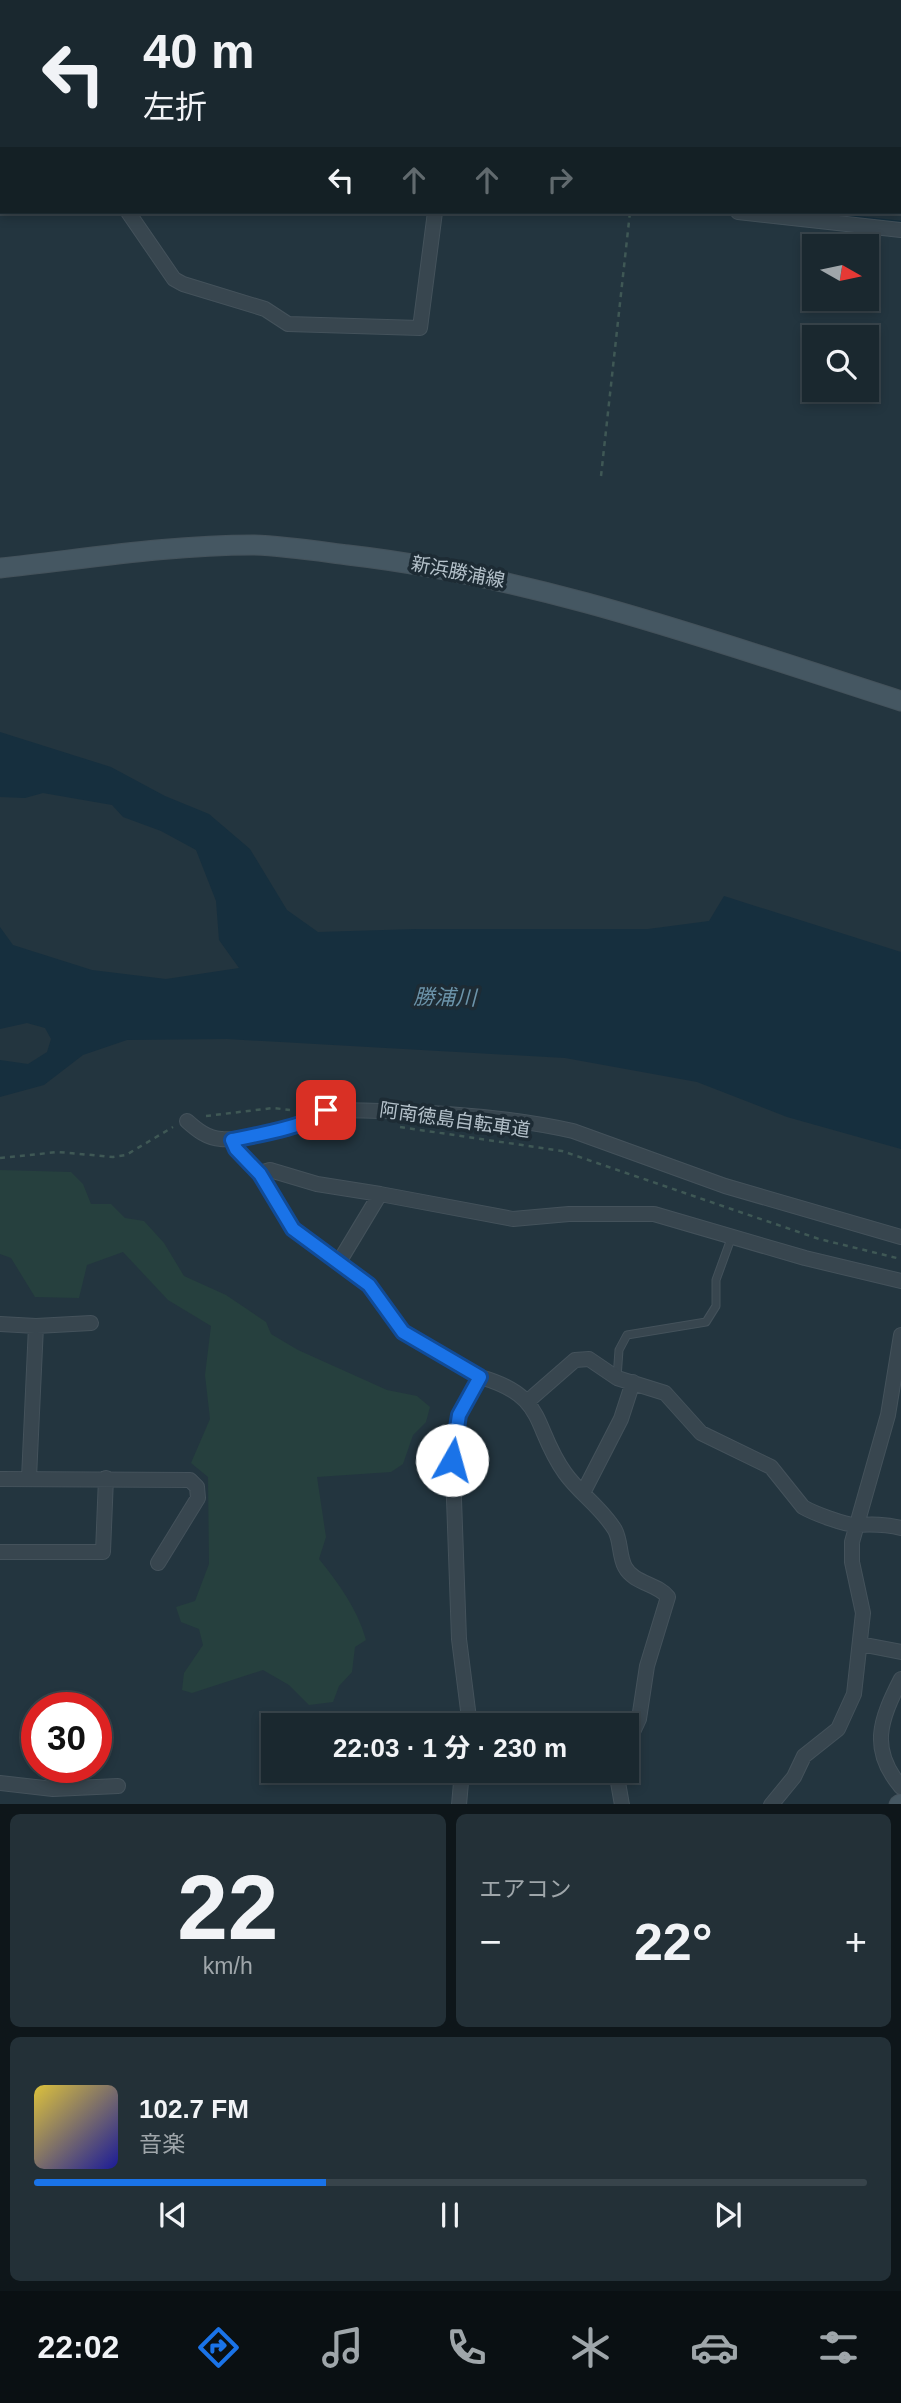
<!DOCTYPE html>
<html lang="ja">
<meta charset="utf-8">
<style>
:root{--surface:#1a282f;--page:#233037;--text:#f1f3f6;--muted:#9fa6aa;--line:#38444b;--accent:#1a73e8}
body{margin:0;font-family:Helvetica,"Noto Sans JP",sans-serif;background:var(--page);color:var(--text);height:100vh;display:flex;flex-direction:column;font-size:26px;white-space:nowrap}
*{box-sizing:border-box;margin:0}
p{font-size:23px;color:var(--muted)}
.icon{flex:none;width:38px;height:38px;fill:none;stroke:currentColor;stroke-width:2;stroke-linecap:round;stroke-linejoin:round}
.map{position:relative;height:1804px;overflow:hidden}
.details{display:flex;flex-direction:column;gap:10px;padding:10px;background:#0e161a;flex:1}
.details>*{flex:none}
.top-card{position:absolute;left:0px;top:0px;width:901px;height:214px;box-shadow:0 4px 10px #0003,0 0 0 2px var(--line);background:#1a282f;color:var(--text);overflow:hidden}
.needle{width:46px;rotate:99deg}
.controls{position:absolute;left:802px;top:234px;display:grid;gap:14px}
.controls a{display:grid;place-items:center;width:77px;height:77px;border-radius:0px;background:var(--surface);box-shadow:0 4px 10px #0003,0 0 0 2px var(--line);font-size:35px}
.speed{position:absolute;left:21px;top:1692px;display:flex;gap:14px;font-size:35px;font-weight:700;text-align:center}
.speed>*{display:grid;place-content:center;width:91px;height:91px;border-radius:50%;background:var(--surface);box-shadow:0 4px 10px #0003,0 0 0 2px var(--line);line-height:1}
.speed .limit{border:10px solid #d22;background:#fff;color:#111}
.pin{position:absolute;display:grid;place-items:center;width:60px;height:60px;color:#fff;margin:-30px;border-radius:14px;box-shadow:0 4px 10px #0006}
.me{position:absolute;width:77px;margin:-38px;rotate:7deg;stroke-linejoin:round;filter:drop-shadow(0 0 5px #0008)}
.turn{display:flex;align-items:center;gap:24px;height:147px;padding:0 28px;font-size:32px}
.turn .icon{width:91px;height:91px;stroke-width:2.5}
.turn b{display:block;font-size:49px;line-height:60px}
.lanes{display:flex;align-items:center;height:66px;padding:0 28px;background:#0003;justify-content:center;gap:35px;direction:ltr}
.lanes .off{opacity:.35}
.big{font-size:52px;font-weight:700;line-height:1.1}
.details .tile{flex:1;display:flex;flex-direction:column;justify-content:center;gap:10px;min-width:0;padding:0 24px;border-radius:10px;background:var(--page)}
.details .dial{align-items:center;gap:0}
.dial b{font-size:91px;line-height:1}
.song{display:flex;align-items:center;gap:21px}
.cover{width:84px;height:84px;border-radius:10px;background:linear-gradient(135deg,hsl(50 70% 55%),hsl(240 70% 35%))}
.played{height:7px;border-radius:4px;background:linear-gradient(90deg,var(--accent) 35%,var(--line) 35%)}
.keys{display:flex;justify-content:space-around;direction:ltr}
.heat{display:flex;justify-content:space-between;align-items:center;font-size:38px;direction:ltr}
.details .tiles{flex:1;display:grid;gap:10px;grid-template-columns:1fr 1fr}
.tile:last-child{grid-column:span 2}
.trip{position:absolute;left:261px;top:1713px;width:378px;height:70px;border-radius:0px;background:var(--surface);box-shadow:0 4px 10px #0003,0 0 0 2px var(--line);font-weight:700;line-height:70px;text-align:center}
.dock{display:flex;height:112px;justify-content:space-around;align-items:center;background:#0a1013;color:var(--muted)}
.dock .icon{width:49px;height:49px}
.dock .active{color:var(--accent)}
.dock b{font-size:32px;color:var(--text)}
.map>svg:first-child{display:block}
.green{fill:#26403e}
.water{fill:#162f3e}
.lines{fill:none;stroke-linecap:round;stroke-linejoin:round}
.stream{stroke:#162f3e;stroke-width:4.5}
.lane-casing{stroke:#44525b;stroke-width:9}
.street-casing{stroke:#44525b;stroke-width:16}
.secondary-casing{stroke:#44525b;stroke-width:21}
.path{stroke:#3f5855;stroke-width:2.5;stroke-dasharray:5 5;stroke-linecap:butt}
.lane{stroke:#38464f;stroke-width:7}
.street{stroke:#38464f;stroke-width:14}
.secondary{stroke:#455762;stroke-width:19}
.route-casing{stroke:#114b97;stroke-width:18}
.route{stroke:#1a73e8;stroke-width:12}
.labels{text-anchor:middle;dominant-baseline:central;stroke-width:7;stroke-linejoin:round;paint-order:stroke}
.street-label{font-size:19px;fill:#b4c1ca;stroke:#1d2b34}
.water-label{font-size:21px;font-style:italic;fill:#6c94aa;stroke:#1d2b34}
</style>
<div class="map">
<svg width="901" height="1805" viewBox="0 0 901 1805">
<rect width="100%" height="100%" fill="#23353f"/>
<path class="green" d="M 0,1170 L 71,1172 L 83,1184 L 91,1204 L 111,1204 L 125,1218 L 144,1221 L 164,1243 L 184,1276 L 226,1295 L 266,1322 L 271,1334 L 298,1350 L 387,1390 L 417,1396 L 430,1407 L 426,1422 L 413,1435 L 403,1464 L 391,1472 L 317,1477 L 326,1537 L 319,1559 C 339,1584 357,1608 366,1640 L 355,1647 L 352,1672 L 339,1686 L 333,1702 L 309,1705 L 289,1685 L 263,1670 L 192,1693 L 182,1690 L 184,1673 L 203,1645 L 199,1629 L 181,1622 L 176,1607 L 195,1601 L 209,1564 L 208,1477 L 191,1463 L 210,1419 L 205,1375 L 211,1326 L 168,1300 L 123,1252 L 87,1265 L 79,1298 L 35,1297 L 11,1258 L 0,1254 Z"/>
<path class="water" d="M 0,732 L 111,767 L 165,796 L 209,814 L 250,849 L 287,910 L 318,932 L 416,929 L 648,929 L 709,921 L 724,896 L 901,952 L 901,1149 L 787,1117 L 697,1082 L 565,1058 L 227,1039 L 127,1040 L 83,1055 L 44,1085 L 0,1097 L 0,1060 L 28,1064 L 47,1052 L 51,1039 L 45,1028 L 27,1023 L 0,1029 L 0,927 L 13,945 L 92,970 L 166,979 L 239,968 L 219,940 L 216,901 L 196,850 L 161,831 L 123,817 L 112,805 L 43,793 L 25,798 L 0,797 Z"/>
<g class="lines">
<path class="stream" d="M 600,0 L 601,2
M 802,212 L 901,223"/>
<g class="lane-casing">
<path id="lane" d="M 617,1378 L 619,1350 L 627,1335 L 706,1322 L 716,1306 L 716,1280 L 732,1236
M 472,1726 L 532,1719"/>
</g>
<g class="street-casing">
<path id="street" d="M 845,0 L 848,2
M 194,2 L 196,0
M 588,2 L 590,0
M 799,2 L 800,0
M 886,2 L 887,0
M 0,193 L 2,192
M 128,212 L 174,279 L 183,284 L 265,309 L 288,324 L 420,328 L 435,212
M 738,212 L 901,230
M 187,1121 C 197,1130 207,1138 221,1139 C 239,1142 316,1124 326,1110 C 409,1111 492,1113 573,1131 L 725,1186 L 901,1237
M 232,1140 L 236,1149 L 260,1173 L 293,1229 L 369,1285 L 403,1332 L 480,1377 L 459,1415 L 452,1443 L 459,1639 L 470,1726
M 260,1173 L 270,1170 L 317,1184 L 380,1194 L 339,1262
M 380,1194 L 513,1219 L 569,1214 L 654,1214 L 805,1258 L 901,1281
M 0,1324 L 36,1326
M 480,1377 C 548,1396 532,1427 565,1473 C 579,1493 602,1508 615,1530 C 621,1541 619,1556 625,1567 C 634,1584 657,1583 668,1597 L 647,1666 L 639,1719 L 626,1747
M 528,1401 L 575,1360 L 589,1359 L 617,1378 L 665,1393 L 701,1433 L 771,1467 L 803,1507 C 813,1513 845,1525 856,1525 C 873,1524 885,1524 901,1528
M 29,1478 L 36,1326 L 91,1323
M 0,1479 L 190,1480 L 197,1487 L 198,1498 L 158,1563
M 584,1491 L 621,1419 L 633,1382
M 0,1552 L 103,1552 L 106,1478
M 860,1644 L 901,1652
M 901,1679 C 880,1720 869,1749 901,1787
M 616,1771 L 622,1805
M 0,1783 L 53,1789 L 118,1786
M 459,1805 L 462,1771
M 771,1805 L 794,1777 L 804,1756 L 838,1729 L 854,1694 L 863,1613 L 852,1562 L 852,1542 L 888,1415 L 901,1335"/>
</g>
<g class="secondary-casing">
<path id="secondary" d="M 0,568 C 84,559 169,545 253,545 C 285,546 317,551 348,555 C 539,577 719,643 901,701
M 899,1805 L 901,1804"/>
</g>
<path class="path" d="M 601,476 L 630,212
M 206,1116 L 273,1108 L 290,1110
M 400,1127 L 562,1151 L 819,1239 L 901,1259
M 0,1158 L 58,1152 L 113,1157 L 126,1155 L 173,1127"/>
<use href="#lane" class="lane"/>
<use href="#street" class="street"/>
<use href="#secondary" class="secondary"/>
</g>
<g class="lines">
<g class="route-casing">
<path id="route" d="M 326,1110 C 315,1125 252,1136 232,1140 L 236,1149 L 260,1174 L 293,1229 L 369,1285 L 403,1332 L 480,1377 L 459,1415 L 452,1460"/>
</g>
<use href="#route" class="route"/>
</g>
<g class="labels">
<g class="street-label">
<text transform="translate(458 572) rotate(11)">新浜勝浦線</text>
<text transform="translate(455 1120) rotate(8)">阿南徳島自転車道</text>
</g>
<g class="water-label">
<text transform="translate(445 997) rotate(1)">勝浦川</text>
</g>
</g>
</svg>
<div class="controls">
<a><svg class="needle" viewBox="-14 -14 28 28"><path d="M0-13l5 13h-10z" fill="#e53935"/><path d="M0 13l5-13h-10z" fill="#9fa6aa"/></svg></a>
<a><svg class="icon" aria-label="search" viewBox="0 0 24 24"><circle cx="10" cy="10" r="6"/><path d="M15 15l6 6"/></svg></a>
</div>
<div class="speed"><div class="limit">30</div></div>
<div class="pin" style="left:326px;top:1110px;background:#d93025"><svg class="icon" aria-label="arrive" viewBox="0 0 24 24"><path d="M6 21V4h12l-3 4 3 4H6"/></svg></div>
<svg class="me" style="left:452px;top:1460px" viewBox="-20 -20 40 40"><circle r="19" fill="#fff"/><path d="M0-13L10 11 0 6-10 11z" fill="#1a73e8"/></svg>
<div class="trip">22:03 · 1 分 · 230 m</div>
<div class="top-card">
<div class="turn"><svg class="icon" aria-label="left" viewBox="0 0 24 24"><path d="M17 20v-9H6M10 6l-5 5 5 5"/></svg><div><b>40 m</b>左折</div></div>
<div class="lanes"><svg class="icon" aria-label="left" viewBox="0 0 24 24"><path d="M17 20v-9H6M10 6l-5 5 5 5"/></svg><svg class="icon off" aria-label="ahead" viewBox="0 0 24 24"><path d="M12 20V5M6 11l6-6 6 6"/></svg><svg class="icon off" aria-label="ahead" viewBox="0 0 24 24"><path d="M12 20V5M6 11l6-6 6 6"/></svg><svg class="icon off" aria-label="right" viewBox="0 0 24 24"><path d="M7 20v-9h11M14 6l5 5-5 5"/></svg></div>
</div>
</div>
<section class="details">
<div class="tiles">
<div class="tile dial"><b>22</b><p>km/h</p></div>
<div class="tile"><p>エアコン</p>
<div class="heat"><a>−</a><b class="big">22°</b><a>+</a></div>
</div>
<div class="tile">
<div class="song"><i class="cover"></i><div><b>102.7 FM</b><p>音楽</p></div></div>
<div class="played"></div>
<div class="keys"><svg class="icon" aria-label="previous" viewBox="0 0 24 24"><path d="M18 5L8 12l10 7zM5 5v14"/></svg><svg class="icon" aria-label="pause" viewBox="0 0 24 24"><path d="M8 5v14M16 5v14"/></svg><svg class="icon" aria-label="next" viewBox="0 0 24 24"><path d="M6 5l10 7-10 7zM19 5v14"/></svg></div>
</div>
</div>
</section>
<nav class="dock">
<b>22:02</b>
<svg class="icon active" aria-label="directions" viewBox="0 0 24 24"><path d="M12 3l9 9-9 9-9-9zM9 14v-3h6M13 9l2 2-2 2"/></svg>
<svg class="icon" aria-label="music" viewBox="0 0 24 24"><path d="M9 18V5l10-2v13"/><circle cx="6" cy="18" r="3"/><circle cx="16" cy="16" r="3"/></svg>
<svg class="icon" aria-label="phone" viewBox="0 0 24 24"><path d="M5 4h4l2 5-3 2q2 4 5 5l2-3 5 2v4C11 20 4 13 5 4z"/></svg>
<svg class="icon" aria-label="climate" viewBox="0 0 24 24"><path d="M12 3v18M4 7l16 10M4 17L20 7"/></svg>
<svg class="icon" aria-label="car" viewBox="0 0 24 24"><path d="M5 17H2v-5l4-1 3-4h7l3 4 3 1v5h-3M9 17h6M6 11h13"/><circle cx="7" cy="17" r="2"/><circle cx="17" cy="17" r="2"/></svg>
<svg class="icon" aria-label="filters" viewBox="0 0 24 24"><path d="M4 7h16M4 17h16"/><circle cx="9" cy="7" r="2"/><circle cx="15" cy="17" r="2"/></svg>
</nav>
